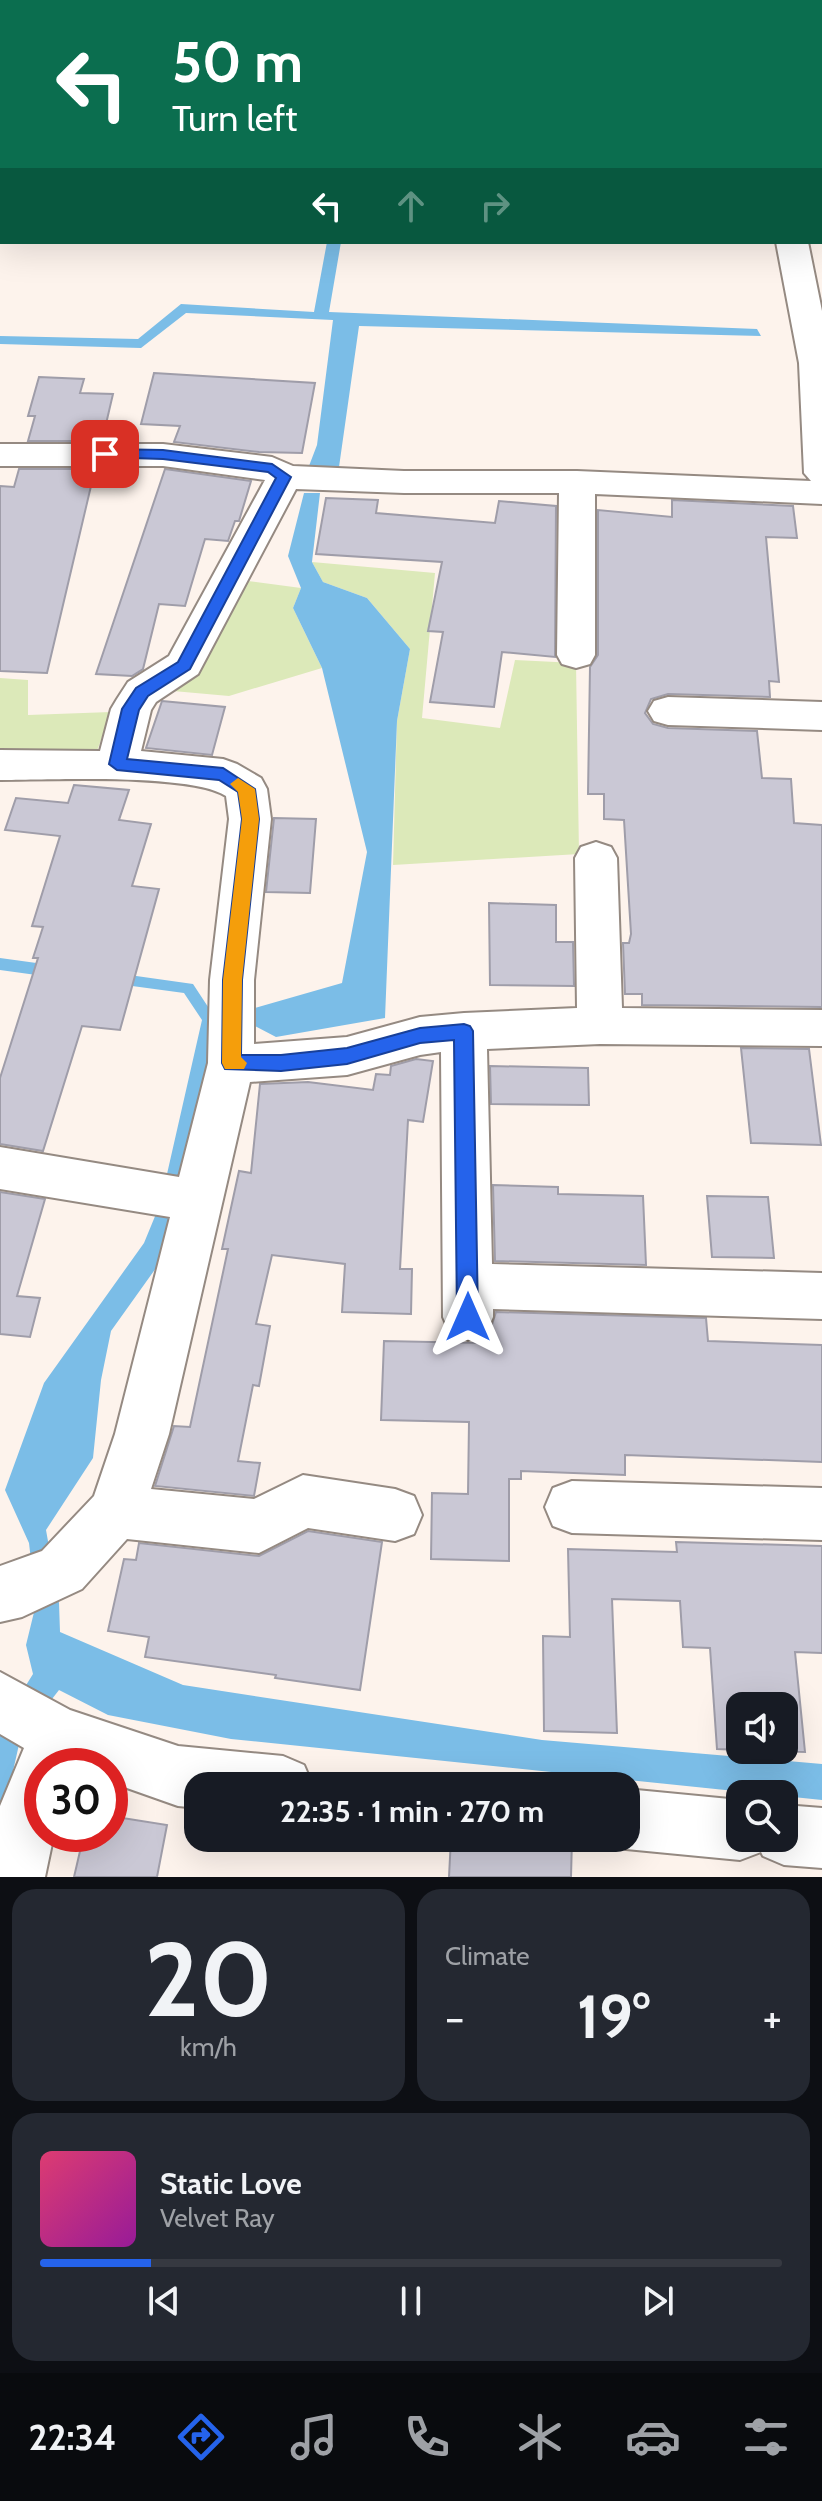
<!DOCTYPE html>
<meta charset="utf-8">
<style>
:root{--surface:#171b24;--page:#242831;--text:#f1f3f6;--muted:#9ea1a6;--line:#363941;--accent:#2563eb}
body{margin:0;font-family:Cabin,sans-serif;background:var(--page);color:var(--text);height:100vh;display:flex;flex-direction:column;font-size:30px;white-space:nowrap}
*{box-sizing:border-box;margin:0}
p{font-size:26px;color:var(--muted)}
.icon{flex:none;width:44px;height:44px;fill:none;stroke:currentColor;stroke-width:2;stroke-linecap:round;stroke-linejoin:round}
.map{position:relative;height:1877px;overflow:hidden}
.panel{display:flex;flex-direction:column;gap:12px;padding:12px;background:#0d0f14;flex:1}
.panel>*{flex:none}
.top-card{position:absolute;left:0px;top:0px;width:822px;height:244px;box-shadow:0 8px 32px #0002;background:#0b6e4f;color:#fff;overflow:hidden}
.fabs{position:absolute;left:726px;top:1692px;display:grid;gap:16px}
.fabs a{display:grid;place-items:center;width:72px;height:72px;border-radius:16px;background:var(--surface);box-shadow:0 8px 32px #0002;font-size:40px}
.speed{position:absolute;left:24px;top:1748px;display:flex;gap:16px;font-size:40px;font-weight:700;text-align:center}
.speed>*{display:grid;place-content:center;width:104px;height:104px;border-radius:50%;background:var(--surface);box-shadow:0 8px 32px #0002;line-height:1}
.speed .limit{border:12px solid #d22;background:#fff;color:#111}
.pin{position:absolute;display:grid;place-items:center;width:68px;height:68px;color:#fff;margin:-34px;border-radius:16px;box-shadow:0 4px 12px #0006}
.me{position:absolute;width:88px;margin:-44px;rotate:0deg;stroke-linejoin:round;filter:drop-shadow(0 0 6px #0008)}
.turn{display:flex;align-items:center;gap:28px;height:168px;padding:0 40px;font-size:36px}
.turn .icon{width:104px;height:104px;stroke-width:2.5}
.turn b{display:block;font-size:56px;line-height:68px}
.lanes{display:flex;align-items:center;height:76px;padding:0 40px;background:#0003;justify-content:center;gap:40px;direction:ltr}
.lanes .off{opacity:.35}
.big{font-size:60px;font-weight:700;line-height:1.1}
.panel .tile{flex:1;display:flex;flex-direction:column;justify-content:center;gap:12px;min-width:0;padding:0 28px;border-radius:24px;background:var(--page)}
.panel .dial{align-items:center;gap:0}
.dial b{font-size:104px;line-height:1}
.song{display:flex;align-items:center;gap:24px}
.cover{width:96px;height:96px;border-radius:12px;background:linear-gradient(135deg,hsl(340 70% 55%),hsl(300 70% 35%))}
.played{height:8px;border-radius:4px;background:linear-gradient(90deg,var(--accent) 15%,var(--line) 15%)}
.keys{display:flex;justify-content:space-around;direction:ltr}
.heat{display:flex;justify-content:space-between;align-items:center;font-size:44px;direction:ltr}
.panel .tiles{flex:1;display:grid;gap:12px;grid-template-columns:1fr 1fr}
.tile:last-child{grid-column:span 2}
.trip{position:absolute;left:184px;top:1772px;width:456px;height:80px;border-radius:24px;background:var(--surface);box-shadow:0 8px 32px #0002;font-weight:700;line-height:80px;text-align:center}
.tab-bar{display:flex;height:128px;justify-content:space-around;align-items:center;background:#090b0e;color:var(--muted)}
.tab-bar .icon{width:56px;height:56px}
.tab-bar .current{color:var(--accent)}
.tab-bar b{font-size:36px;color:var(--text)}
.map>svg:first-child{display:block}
.green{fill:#dce9b9}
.water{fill:#7bbde7}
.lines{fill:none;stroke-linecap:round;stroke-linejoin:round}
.stream{fill:#7bbde7;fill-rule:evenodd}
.building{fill:#cac8d5;stroke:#9f9da9;stroke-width:2}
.minor-casing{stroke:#958a82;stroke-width:4}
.minor{fill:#fff;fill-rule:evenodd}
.route{fill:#2563eb;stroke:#184099;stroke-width:2}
.slow{fill:#f59e0b}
</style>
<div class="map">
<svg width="822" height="1877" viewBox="0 0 822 1877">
<rect width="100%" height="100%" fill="#fdf3ec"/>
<path class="green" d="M 312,562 L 435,573 L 422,718 L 500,728 L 515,660 L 576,663 L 579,854 L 393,865 L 397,721 L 410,649 L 367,598 L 323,582 Z
M 240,580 L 301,588 L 293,608 L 322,668 L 229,696 L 173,691 L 192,679 Z
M 0,678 L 28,680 L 28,715 L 111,712 L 97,751 L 0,753 Z"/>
<path class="water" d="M 327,242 L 341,242 L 329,312 L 757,329 L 761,336 L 359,326 L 339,467 L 309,466 L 317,445 L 333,320 L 186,313 L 141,348 L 0,344 L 0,336 L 138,339 L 181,304 L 314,312 Z
M 304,493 L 320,493 L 312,562 L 323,582 L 367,598 L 410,649 L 397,721 L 385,1018 L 276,1037 L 251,1024 L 251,1009 L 342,983 L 367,852 L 322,668 L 293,608 L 301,588 L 288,556 Z
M 158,1209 L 172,1219 L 161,1261 L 111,1331 L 101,1380 L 93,1458 L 46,1530 L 59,1603 L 60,1632 L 183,1685 L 542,1740 L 822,1764 L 822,1800 L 231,1739 L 108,1715 L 59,1690 L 20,1740 L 0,1829 L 0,1727 L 33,1674 L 26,1645 L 36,1604 L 29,1543 L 5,1490 L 44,1383 L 144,1243 Z"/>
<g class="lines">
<path class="stream" d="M 0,958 L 51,965 L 56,967 L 58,971 L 56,975 L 51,977 L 0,970 Z
M 115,973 L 193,984 L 216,1019 L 183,1174 L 180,1179 L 175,1181 L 170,1179 L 167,1174 L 202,1020 L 184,993 L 110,983 L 108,979 L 110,975 Z"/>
</g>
<path class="building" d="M 154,373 L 315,383 L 302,453 L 259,452 L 174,442 L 180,426 L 141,424 Z
M 39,377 L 84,379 L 80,393 L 113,394 L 102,441 L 28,441 L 35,416 L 28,416 Z
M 19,469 L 95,469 L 47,673 L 0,671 L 0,486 L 14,487 Z
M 165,469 L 251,481 L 239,521 L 235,521 L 228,541 L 205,539 L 185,606 L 159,604 L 143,669 L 132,676 L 96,674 Z
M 326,498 L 378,500 L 376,513 L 495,523 L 499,501 L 556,506 L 555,657 L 502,652 L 494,707 L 430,702 L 443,632 L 428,631 L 442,562 L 316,554 Z
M 672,500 L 793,506 L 797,538 L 766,537 L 779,682 L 769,681 L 770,697 L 668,694 L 651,699 L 645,713 L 653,724 L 668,728 L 757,731 L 762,778 L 791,779 L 794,823 L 822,825 L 822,1007 L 642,1005 L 642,994 L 625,994 L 623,943 L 629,943 L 631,934 L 624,820 L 604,819 L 604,794 L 588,794 L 590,667 L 598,655 L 598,510 L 672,517 Z
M 162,701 L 225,707 L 212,755 L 146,748 Z
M 74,785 L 129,790 L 119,820 L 151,824 L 132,886 L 159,889 L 120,1030 L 82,1026 L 43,1151 L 0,1144 L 0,1078 L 38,958 L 33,958 L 43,927 L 32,926 L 60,836 L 5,830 L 16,798 L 68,803 Z
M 274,818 L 316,819 L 310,893 L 266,892 Z
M 489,903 L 556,905 L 556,942 L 573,942 L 574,986 L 490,985 Z
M 741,1048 L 809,1049 L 821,1145 L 751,1143 Z
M 416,1059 L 433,1061 L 423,1122 L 408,1120 L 400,1269 L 412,1269 L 411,1314 L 342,1312 L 345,1264 L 272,1255 L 256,1324 L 270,1326 L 259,1386 L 253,1385 L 238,1461 L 260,1463 L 254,1496 L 155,1486 L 174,1426 L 190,1427 L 228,1249 L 222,1249 L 239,1171 L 251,1173 L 260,1084 L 308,1082 L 373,1090 L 376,1074 L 390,1075 L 391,1066 Z
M 490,1066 L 588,1068 L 589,1105 L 491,1104 Z
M 493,1185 L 558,1187 L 558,1194 L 643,1196 L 646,1265 L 495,1261 Z
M 0,1192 L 45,1199 L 17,1296 L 40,1298 L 30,1337 L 0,1334 Z
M 707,1196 L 768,1197 L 774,1258 L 712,1257 Z
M 496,1312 L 706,1318 L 708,1341 L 822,1345 L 822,1462 L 625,1455 L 625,1475 L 521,1471 L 521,1479 L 509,1479 L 509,1561 L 431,1559 L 432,1493 L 468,1494 L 469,1422 L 381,1420 L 384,1341 L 479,1343 L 479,1339 L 489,1334 Z
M 308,1531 L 382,1542 L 360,1690 L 275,1678 L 276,1675 L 145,1657 L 149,1637 L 108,1631 L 124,1559 L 136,1560 L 139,1543 L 259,1556 Z
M 676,1542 L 822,1546 L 822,1653 L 795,1652 L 805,1752 L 745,1750 L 784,1750 L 784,1706 L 740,1706 L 740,1750 L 717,1749 L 710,1648 L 683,1647 L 680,1601 L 612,1599 L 617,1733 L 544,1731 L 543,1636 L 570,1637 L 568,1549 L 677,1552 Z
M 110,1816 L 167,1825 L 157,1877 L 74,1877 L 84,1834 L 110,1834 Z
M 451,1838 L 572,1839 L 571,1877 L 449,1877 Z"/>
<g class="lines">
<g class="minor-casing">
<path id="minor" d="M 782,0 L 808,0 L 808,2 L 782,2 Z
M 776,242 L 808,242 L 822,311 L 822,504 L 595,494 L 595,655 L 590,664 L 576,668 L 562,664 L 557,655 L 559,493 L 404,493 L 296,489 L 198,674 L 156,702 L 151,710 L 141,751 L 223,759 L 237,764 L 261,778 L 267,789 L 271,819 L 254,980 L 254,1044 L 347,1037 L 420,1017 L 464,1013 L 577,1008 L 575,858 L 581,847 L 596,842 L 611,847 L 617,858 L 622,1008 L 822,1010 L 822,1046 L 600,1044 L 487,1049 L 492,1264 L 822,1273 L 822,1319 L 493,1309 L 493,1317 L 486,1333 L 468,1340 L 450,1333 L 443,1317 L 441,1052 L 420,1055 L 347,1075 L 250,1082 L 169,1434 L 151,1489 L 254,1499 L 303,1475 L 395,1489 L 414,1496 L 422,1515 L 414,1534 L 395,1541 L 308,1528 L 259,1553 L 127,1539 L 82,1589 L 22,1617 L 0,1622 L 0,1566 L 42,1551 L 94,1496 L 115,1434 L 170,1217 L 0,1189 L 0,1147 L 179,1177 L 208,1063 L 210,980 L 229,819 L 226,796 C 191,773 48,780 0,780 L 0,750 L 100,751 L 111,709 L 117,699 L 128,682 L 169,656 L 265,480 L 163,466 L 0,466 L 0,444 L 163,444 L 272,457 L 293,466 L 404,471 L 577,471 L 811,481 L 804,473 L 799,363 Z
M 668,697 L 822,702 L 822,730 L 668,725 L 654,721 L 648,711 L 654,701 Z
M 572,1481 L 822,1488 L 822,1540 L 572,1533 L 553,1526 L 545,1507 L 553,1488 Z
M 0,1672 L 70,1710 L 178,1746 L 283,1756 L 304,1765 L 313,1786 L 198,1786 L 198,1808 L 178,1806 L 110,1782 L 110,1766 L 42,1766 L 42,1834 L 54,1834 L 45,1877 L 0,1877 L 0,1806 L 24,1748 L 0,1734 Z
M 626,1789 L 740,1800 L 740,1838 L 784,1838 L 784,1805 L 822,1808 L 822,1868 L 784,1865 L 763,1856 L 761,1852 L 740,1860 L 626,1849 L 604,1838 L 626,1838 Z"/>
</g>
<use href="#minor" class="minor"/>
</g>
<path class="route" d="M 105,449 L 163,450 L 272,464 L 291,477 L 190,669 L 148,696 L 139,710 L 127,759 L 223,768 L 255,789 L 259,819 L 242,980 L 241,1055 L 281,1055 L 347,1048 L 420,1028 L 464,1024 L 470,1026 L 473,1031 L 478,1317 L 475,1324 L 468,1327 L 460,1324 L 457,1317 L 454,1040 L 420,1043 L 347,1064 L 281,1071 L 225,1069 L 222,1063 L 223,980 L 242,819 L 238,792 L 219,780 L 117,770 L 109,764 L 122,709 L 136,688 L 178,662 L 276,478 L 268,472 L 163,459 L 100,457 L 100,451 Z"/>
<path class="slow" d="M 238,778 L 255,789 L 259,819 L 242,980 L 241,1057 L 247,1063 L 244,1069 L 225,1069 L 222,1063 L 223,980 L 242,819 L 238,792 L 230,784 Z"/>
</svg>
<div class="fabs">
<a><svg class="icon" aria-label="sound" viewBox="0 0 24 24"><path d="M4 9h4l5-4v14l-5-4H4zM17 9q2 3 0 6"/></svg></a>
<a><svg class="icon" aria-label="search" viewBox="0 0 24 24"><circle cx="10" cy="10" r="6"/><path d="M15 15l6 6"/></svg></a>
</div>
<div class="speed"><div class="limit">30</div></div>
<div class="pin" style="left:105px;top:454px;background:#d93025"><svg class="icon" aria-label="arrive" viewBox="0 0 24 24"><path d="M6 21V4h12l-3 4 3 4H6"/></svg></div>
<svg class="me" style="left:468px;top:1317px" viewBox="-20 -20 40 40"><path d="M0-17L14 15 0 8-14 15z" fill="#2563eb" stroke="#fff" stroke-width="4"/></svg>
<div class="trip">22:35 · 1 min · 270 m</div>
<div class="top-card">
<div class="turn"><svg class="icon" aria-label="left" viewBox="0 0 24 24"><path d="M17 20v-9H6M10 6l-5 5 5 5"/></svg><div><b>50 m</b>Turn left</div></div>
<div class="lanes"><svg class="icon" aria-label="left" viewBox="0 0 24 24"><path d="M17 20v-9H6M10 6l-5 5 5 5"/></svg><svg class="icon off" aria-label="ahead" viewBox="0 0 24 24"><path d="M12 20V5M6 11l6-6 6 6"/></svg><svg class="icon off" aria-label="right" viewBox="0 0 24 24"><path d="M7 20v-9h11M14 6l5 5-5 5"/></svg></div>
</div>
</div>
<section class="panel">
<div class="tiles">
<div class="tile dial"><b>20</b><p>km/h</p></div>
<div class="tile"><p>Climate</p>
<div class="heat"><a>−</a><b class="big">19°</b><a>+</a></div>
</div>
<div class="tile">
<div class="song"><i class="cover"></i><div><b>Static Love</b><p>Velvet Ray</p></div></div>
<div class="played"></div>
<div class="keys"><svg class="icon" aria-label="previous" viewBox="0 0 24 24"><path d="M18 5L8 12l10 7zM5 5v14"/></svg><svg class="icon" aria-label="pause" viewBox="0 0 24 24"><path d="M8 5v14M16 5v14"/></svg><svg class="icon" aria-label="next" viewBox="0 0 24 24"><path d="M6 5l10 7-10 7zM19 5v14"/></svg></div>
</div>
</div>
</section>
<nav class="tab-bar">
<b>22:34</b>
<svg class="icon current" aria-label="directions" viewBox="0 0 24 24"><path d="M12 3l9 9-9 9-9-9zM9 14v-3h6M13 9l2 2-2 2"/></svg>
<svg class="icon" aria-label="music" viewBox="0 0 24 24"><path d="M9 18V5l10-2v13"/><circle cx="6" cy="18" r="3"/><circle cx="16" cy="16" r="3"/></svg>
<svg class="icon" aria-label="phone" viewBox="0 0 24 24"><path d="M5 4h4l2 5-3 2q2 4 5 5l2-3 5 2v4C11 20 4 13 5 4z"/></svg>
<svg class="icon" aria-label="climate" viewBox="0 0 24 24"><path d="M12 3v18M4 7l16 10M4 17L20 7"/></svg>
<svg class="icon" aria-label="car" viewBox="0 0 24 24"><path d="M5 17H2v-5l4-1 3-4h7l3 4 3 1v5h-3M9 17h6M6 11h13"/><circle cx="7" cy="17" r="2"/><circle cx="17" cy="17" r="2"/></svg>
<svg class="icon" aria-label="filters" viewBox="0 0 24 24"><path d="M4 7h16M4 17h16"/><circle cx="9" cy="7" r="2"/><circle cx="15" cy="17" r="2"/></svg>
</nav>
